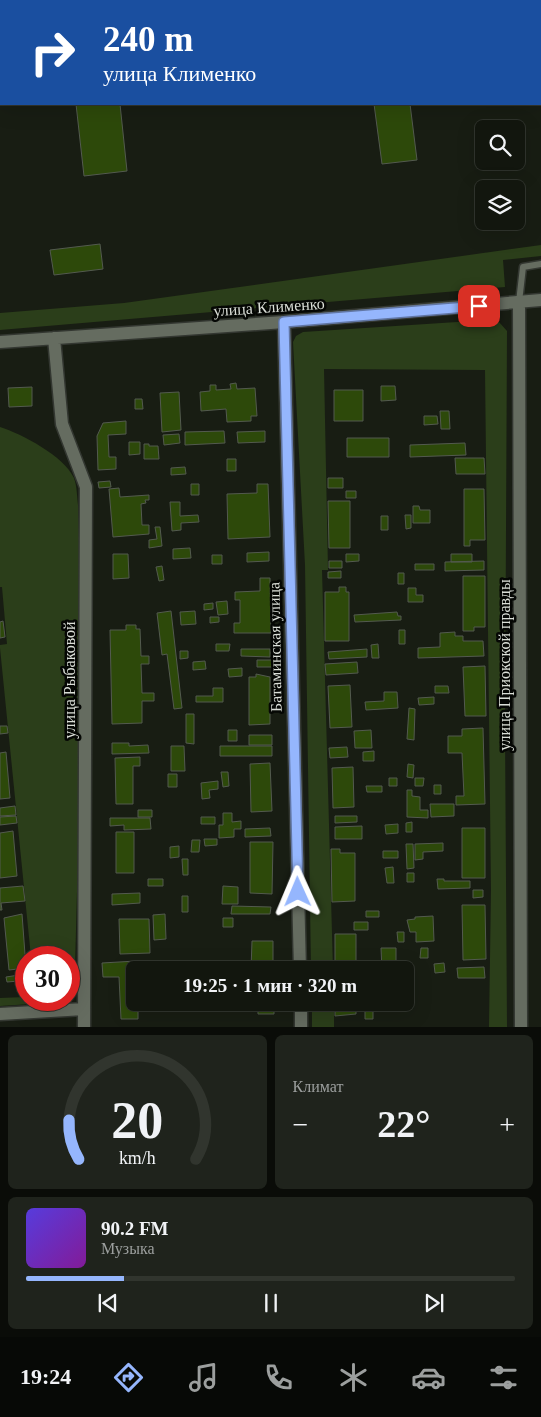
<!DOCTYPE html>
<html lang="ru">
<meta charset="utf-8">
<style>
:root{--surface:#12160e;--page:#1f231c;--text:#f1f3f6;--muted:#9c9f9e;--line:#31352e;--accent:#95b6fd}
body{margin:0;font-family:Georgia,serif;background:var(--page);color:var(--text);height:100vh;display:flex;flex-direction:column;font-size:19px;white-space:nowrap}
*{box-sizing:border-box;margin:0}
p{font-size:16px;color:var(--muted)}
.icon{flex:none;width:28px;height:28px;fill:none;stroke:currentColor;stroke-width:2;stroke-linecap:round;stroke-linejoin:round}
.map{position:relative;height:1027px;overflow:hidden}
.sheet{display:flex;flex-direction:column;gap:8px;padding:8px;background:#0a0c08;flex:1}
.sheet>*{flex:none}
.top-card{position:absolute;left:0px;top:0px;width:541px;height:105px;box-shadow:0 5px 20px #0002,0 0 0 1px var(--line);background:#1a4fa0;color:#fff;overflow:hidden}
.controls{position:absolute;left:475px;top:120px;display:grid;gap:10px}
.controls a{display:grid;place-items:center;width:50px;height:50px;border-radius:8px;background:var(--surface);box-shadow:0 5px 20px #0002,0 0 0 1px var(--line);font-size:25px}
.speed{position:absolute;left:15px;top:946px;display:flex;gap:10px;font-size:25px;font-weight:700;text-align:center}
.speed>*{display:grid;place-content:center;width:65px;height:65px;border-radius:50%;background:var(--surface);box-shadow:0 5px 20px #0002,0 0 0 1px var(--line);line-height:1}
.speed .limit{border:8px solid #d22;background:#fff;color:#111}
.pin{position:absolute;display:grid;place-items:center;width:42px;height:42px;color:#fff;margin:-21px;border-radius:10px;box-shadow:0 2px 8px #0006}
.me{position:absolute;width:55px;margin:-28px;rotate:359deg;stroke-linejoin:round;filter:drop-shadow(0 0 4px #0008)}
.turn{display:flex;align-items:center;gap:18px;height:105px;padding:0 20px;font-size:22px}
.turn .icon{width:65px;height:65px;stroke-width:2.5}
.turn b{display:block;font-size:35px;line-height:42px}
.big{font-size:38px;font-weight:800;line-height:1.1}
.sheet .card{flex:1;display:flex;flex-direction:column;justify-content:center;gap:8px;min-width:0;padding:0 18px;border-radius:8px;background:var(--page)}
.sheet .dial{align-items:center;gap:0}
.dial svg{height:130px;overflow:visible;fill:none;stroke:var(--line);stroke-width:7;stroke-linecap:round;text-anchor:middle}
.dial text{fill:var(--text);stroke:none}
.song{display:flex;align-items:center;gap:15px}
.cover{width:60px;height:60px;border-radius:8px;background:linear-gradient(135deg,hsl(250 70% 55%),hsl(290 70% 35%))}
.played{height:5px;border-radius:2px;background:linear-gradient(90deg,var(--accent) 20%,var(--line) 20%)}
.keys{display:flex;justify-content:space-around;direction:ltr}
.heat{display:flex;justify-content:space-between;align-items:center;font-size:28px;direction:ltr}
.sheet .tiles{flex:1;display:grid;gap:8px;grid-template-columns:1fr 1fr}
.card:last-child{grid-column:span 2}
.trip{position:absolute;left:126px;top:961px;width:288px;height:50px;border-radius:8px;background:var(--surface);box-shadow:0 5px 20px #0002,0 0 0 1px var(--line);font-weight:800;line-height:50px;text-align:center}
.menu{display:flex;height:80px;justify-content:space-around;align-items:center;background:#070906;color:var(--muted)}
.menu .icon{width:35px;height:35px}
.menu .selected{color:var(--accent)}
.menu b{font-size:22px;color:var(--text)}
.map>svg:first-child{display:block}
.green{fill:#2b3e1a}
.building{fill:#2d490a;stroke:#535a4f}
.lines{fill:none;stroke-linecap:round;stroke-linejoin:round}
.service-casing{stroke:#333731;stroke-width:9}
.minor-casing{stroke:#333731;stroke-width:15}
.service{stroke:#656c60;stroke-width:6}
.minor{stroke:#656c60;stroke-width:12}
.route-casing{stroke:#6176a4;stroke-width:12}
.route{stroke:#95b6fd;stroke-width:9}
.labels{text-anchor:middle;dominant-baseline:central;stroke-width:5;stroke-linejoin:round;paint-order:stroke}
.street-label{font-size:16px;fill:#dbdfd8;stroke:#050704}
</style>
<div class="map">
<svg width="541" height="1027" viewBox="0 0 541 1027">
<rect width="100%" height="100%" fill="#181d13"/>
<path class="green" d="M 541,245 L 541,256 L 503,260 L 505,287 L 0,330 L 0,313 L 124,303 Z
M 488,320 L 499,322 L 507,331 L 505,731 L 507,1027 L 489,1027 L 491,890 L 485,370 L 324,369 L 328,570 L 322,570 L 333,970 L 311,970 L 305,565 L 293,342 L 296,336 L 303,332 Z
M 0,427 C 22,434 64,456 74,478 C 77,486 77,497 78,505 L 83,669 L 75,967 L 69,987 L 69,958 L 31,957 L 0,648 L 0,645 L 7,644 L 2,587 L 0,587 Z
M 26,997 L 26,1000 L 53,1000 L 46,1003 L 0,1006 L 0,998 Z
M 312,1003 L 334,1003 L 334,1027 L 312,1027 Z"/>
<path class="building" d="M 0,0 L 66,0 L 66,1 L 1,1 L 0,30 Z
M 76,104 L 120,104 L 127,171 L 84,176 Z
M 374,104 L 410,104 L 417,160 L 382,164 Z
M 100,244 L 103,269 L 54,275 L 50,250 Z
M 236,383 L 237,389 L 255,388 L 257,416 L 251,416 L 251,421 L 227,422 L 226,409 L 201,411 L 200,392 L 210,391 L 210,385 L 216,385 L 216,390 L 231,389 L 230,384 Z
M 381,386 L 395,386 L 396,400 L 381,401 Z
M 32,387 L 32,406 L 9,407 L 8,388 Z
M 334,390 L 363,390 L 363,421 L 334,421 Z
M 179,392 L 181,430 L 162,432 L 160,393 Z
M 135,399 L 142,399 L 143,409 L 135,409 Z
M 440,411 L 449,411 L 450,429 L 441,429 Z
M 424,416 L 437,416 L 438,424 L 424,425 Z
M 126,421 L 126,434 L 108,435 L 109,457 L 116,457 L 116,469 L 98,470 L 97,436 L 103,423 Z
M 224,431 L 225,443 L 185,445 L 185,432 Z
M 265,431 L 265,442 L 238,443 L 237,432 Z
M 179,434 L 180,443 L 164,445 L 163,435 Z
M 347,438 L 389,438 L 389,457 L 347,457 Z
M 129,442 L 140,442 L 140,454 L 129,455 Z
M 465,443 L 466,455 L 410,457 L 410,445 Z
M 144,444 L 149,444 L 149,446 L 158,446 L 159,459 L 144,459 Z
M 455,458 L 484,458 L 485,474 L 456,474 Z
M 227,459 L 236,459 L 236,471 L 227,471 Z
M 185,467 L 186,474 L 171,475 L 171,468 Z
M 328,478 L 343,478 L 343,488 L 328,488 Z
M 110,481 L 111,487 L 99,488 L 98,482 Z
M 191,484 L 199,484 L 199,495 L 191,495 Z
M 257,484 L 268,484 L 270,537 L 228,539 L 227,494 L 257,493 Z
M 119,488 L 120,497 L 149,495 L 149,500 L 145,500 L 146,503 L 141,504 L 142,525 L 149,525 L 149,534 L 113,537 L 109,489 Z
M 464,489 L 484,489 L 485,540 L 470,540 L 470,546 L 464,546 Z
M 346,491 L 356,491 L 356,498 L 346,498 Z
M 328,501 L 350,501 L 350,548 L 329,548 Z
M 170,502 L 180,502 L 180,516 L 198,515 L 199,522 L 181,523 L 181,530 L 172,531 Z
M 413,506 L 419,506 L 420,510 L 430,510 L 430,523 L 413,523 Z
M 405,515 L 411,515 L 411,528 L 406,529 Z
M 381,516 L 388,516 L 388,530 L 381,530 Z
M 155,527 L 160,527 L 162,546 L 149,548 L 149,540 L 157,539 Z
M 190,548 L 191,558 L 173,559 L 173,549 Z
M 269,552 L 269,561 L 247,562 L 247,553 Z
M 113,554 L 128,554 L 129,578 L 113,579 Z
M 346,554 L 359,554 L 359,561 L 346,562 Z
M 451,554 L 472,554 L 472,562 L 451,562 Z
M 212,555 L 222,555 L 222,564 L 212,564 Z
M 329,561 L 342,561 L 342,568 L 329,568 Z
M 484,561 L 484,570 L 445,571 L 445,562 Z
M 415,564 L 434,564 L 434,570 L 415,570 Z
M 162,566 L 164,580 L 159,581 L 156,567 Z
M 341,571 L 341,578 L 328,578 L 328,572 Z
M 398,573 L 404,573 L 404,584 L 398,584 Z
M 463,576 L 485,576 L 485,627 L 474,627 L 474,631 L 463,631 Z
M 260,578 L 270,578 L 271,633 L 234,633 L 234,623 L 240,623 L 240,600 L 235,600 L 235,592 L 260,591 Z
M 339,587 L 346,587 L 346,592 L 349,592 L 349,641 L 325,641 L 325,592 L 339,592 Z
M 408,588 L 416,588 L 416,595 L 423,595 L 423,602 L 408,602 Z
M 227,601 L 228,614 L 218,615 L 216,602 Z
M 213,603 L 213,609 L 204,610 L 204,604 Z
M 171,611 L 182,708 L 174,709 L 167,654 L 162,655 L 157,613 Z
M 195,611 L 196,624 L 181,625 L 180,612 Z
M 397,612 L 398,616 L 401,616 L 401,620 L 355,622 L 354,615 Z
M 210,617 L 219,617 L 219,622 L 210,623 Z
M 3,621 L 5,637 L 0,638 L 0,622 Z
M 126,625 L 136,625 L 136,629 L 140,629 L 141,656 L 149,656 L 149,664 L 141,664 L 142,693 L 154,693 L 154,701 L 142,701 L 142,723 L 112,724 L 110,630 L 126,630 Z
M 399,630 L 405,630 L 405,644 L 399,644 Z
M 455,632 L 455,636 L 463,636 L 463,641 L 483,641 L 484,656 L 418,658 L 418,648 L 440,647 L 440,633 Z
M 216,644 L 230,644 L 229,651 L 216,651 Z
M 378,644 L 379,658 L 372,658 L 371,645 Z
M 241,649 L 270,649 L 270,657 L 241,656 Z
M 367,649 L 367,657 L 329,659 L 328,652 Z
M 180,651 L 188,651 L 188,658 L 180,659 Z
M 257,660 L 272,660 L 272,667 L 257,667 Z
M 205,661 L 206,669 L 193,670 L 193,662 Z
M 357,662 L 358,673 L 326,675 L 325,664 Z
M 485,666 L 486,716 L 465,716 L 463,667 Z
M 242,668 L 242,676 L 229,677 L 228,669 Z
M 256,674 L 270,677 L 270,724 L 249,725 L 249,677 L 256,677 Z
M 350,685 L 352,727 L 330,728 L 328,686 Z
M 435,686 L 448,686 L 449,693 L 435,693 Z
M 213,688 L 223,688 L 223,702 L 196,702 L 196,696 L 213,696 Z
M 384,692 L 397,692 L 398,708 L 366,710 L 365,702 L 384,701 Z
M 434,697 L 434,704 L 419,705 L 418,698 Z
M 409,708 L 415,709 L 414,740 L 407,739 Z
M 186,714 L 194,714 L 194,744 L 186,743 Z
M 0,726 L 7,726 L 8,733 L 0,734 Z
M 483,728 L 485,804 L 456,805 L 456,796 L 464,796 L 462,753 L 448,753 L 448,736 L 462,736 L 462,729 Z
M 228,730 L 237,730 L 237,741 L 228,741 Z
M 371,730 L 372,748 L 355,748 L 354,731 Z
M 249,735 L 272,735 L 272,745 L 249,745 Z
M 112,743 L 129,743 L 129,746 L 148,745 L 149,753 L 112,754 Z
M 171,746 L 184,746 L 185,771 L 171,771 Z
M 220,746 L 272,746 L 272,756 L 220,756 Z
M 347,747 L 348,757 L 330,758 L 329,748 Z
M 374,751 L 374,761 L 363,761 L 363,752 Z
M 6,752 L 10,798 L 0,799 L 0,753 Z
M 140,757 L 140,766 L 133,766 L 133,804 L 116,804 L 115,758 Z
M 270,763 L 272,811 L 251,812 L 250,764 Z
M 408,764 L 414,765 L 413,778 L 407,777 Z
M 353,767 L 354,807 L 333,808 L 332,768 Z
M 221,772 L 228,772 L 229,786 L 223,787 Z
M 168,774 L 177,774 L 177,787 L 168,787 Z
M 389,778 L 397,778 L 397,786 L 389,786 Z
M 415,778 L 424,778 L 423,786 L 415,786 Z
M 218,781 L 218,789 L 209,790 L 210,798 L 202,799 L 201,783 Z
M 434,785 L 441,785 L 441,794 L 434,794 Z
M 366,786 L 382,786 L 382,792 L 367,792 Z
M 407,790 L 412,790 L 412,796 L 420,797 L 420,810 L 428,810 L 428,818 L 407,817 Z
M 430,804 L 454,804 L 454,816 L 431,817 Z
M 15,806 L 16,815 L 0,816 L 0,808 Z
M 138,810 L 152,810 L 152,817 L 138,817 Z
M 223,813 L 232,813 L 232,822 L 241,821 L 241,829 L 234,829 L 234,837 L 219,838 L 219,825 L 223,825 Z
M 16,816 L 17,823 L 0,825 L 0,817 Z
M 335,816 L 357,816 L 357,822 L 335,823 Z
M 201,817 L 215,817 L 215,824 L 201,824 Z
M 110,818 L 150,818 L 151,829 L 124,830 L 124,825 L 110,826 Z
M 412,822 L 412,832 L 406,832 L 406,823 Z
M 398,824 L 398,833 L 386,834 L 385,825 Z
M 362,826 L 362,839 L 335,839 L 335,827 Z
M 270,828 L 271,836 L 245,837 L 245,829 Z
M 462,828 L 485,828 L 485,878 L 462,878 Z
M 13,831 L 17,876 L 0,878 L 0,833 Z
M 116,832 L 134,832 L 134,873 L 116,873 Z
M 204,839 L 217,839 L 217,845 L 205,846 Z
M 192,840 L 200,840 L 199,852 L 191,852 Z
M 250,842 L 273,842 L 272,894 L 250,893 Z
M 443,843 L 443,851 L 423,852 L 423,859 L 415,860 L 415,844 Z
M 406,844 L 413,844 L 414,868 L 407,869 Z
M 179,846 L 179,857 L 170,858 L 170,847 Z
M 331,849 L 340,849 L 340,853 L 355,853 L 355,901 L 332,902 Z
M 383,851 L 398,851 L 398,858 L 383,858 Z
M 182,859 L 188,859 L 188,875 L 183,875 Z
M 393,867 L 394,883 L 387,883 L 385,868 Z
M 407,873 L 414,873 L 414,882 L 407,882 Z
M 148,879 L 163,879 L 163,886 L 148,886 Z
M 437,879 L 444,879 L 444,881 L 470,881 L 470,888 L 438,889 Z
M 23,886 L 25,901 L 1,903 L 2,910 L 0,910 L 0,888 Z
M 223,886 L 238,887 L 238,904 L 222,904 Z
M 473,890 L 483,890 L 483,897 L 473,898 Z
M 140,893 L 140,903 L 112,905 L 112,894 Z
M 182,896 L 188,896 L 188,912 L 182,912 Z
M 462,905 L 485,905 L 486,959 L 463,960 Z
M 232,906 L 271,907 L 270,914 L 231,914 Z
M 366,911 L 379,911 L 379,917 L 366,917 Z
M 22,914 L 26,968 L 9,970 L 4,918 Z
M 165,914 L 166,939 L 154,940 L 153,915 Z
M 433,916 L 434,941 L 416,942 L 416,932 L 410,932 L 407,920 L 415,919 L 415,917 Z
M 223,918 L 233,918 L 233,927 L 223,927 Z
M 119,919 L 149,919 L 150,953 L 120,954 Z
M 354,922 L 368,922 L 368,930 L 354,930 Z
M 397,932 L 404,932 L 404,942 L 398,942 Z
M 335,934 L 356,934 L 356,970 L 335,970 Z
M 252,941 L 273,941 L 273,970 L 251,970 Z
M 381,948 L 396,948 L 396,961 L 392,961 L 392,970 L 382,970 Z
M 421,948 L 428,948 L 428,958 L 420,958 Z
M 136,961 L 135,1002 L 138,1002 L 138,1019 L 121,1019 L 119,977 L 103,977 L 102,963 Z
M 156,962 L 156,970 L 144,970 L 144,963 Z
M 444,963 L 445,972 L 435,973 L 434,964 Z
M 201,964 L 217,964 L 217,970 L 201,970 Z
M 484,967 L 485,978 L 458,978 L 457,968 Z
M 19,975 L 19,981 L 7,982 L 6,977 Z
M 26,982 L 26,993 L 21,994 L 20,983 Z
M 258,1002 L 274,1002 L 274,1014 L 258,1014 Z
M 356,1006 L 356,1014 L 335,1016 L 335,1007 Z
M 365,1011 L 373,1011 L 373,1019 L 365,1019 Z"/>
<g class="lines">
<g class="service-casing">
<path id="service" d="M 0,54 L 1,54
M 519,302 L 523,267 L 541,264"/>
</g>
<g class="minor-casing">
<path id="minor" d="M 519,302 L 521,1027
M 284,322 L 300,970
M 54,338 L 62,424 L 86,487 L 84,1027
M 0,342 L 284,322 L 541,300
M 301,1002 L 301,1027
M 0,1014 L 84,1009"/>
</g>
<use href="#service" class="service"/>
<use href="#minor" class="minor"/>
</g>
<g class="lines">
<g class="route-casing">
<path id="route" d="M 298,892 L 284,322 L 479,306"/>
</g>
<use href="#route" class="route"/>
</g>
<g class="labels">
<g class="street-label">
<text transform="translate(269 307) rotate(-4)">улица Клименко</text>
<text transform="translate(275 647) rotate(-91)">Батаминская улица</text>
<text transform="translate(504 665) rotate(-90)">улица Приокской правды</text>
<text transform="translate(69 680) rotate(-90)">улица Рыбаковой</text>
</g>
</g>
</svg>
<div class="controls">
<a><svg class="icon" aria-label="search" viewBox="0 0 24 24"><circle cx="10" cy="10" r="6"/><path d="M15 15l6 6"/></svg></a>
<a><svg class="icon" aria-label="layers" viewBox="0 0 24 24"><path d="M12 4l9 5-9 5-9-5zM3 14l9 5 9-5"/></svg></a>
</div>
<div class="speed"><div class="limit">30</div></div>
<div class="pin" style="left:479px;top:306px;background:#d93025"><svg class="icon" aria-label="arrive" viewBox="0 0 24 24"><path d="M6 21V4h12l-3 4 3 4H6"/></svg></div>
<svg class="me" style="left:298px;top:892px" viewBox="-20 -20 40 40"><path d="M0-17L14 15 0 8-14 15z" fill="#95b6fd" stroke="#fff" stroke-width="4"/></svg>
<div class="trip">19:25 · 1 мин · 320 m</div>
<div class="top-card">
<div class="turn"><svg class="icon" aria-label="right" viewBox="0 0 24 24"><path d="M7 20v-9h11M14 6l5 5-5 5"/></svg><div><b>240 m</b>улица Клименко</div></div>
</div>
</div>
<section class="sheet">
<div class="tiles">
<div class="card dial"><svg viewBox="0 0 100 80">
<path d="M14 69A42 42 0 1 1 86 69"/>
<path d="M14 69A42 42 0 0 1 8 45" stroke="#95b6fd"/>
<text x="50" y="56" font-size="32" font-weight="700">20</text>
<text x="50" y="72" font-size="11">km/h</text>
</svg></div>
<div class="card"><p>Климат</p>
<div class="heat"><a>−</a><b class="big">22°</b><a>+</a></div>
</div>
<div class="card">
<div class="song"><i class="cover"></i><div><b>90.2 FM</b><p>Музыка</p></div></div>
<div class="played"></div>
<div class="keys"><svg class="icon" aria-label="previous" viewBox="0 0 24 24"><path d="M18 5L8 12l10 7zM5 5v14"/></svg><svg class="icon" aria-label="pause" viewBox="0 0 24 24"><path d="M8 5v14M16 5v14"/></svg><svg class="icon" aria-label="next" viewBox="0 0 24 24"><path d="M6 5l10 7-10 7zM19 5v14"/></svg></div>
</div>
</div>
</section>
<nav class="menu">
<b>19:24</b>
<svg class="icon selected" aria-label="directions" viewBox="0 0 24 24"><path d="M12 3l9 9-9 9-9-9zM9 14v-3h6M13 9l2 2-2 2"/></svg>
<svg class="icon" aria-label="music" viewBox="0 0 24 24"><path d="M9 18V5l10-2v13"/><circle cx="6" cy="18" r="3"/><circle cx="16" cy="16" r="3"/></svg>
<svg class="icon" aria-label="phone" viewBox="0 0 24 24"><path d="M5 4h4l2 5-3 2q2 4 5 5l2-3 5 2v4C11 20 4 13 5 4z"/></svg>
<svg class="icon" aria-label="climate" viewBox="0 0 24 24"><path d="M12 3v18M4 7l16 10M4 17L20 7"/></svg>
<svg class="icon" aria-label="car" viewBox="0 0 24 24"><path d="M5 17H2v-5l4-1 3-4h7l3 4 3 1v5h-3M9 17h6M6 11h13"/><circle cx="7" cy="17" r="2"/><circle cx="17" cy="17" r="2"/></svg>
<svg class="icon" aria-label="filters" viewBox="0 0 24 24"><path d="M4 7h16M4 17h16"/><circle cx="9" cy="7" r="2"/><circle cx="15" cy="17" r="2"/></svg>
</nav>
